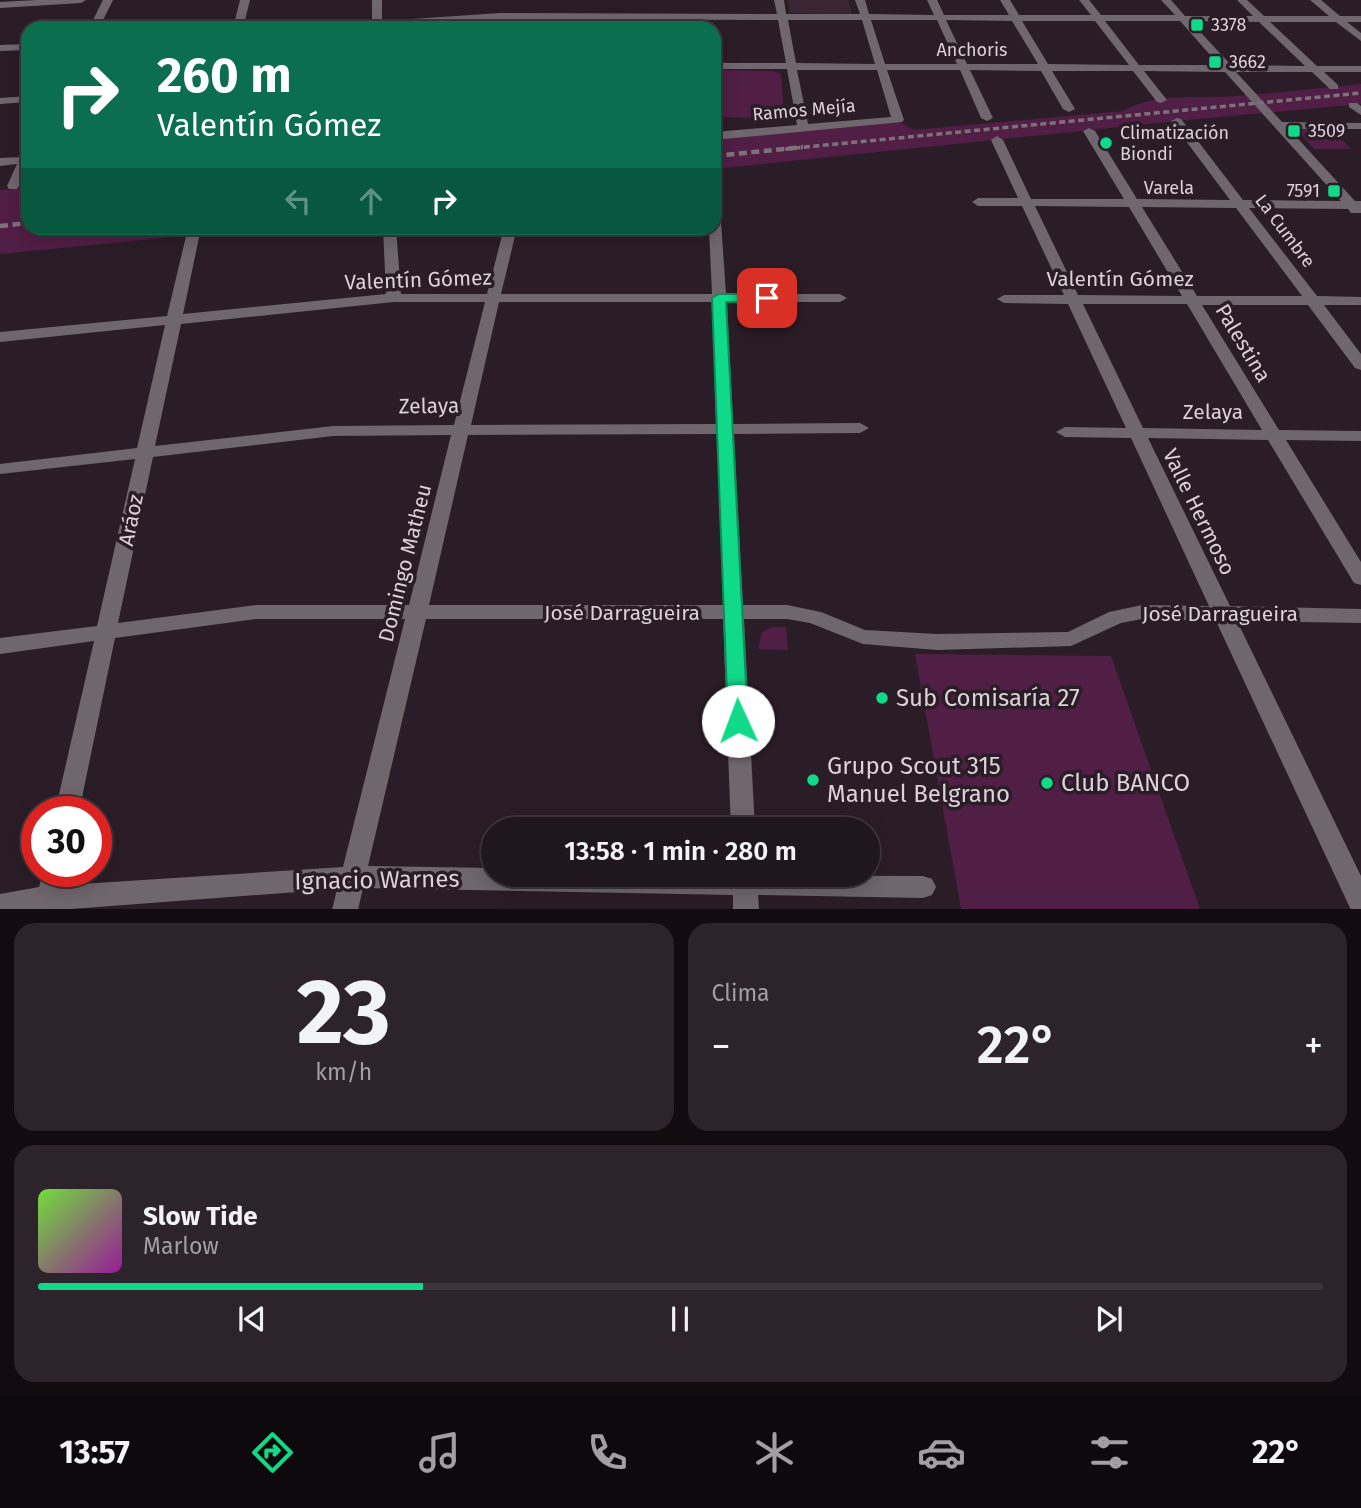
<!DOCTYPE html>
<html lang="es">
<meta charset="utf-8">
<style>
:root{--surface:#20161d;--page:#2d232a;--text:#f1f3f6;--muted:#a29fa4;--line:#3d353b;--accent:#11d98a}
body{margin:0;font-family:"Fira Sans",sans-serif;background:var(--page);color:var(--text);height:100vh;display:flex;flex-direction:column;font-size:26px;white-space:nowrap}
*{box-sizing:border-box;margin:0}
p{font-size:23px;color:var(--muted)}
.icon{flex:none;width:38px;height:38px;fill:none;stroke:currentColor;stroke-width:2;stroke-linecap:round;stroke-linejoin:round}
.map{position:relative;height:909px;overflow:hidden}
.drawer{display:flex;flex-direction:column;gap:14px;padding:14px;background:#120c10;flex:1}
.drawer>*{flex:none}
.top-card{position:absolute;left:21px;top:21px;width:700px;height:214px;border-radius:21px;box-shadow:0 4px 18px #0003,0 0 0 2px var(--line);background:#0b6e4f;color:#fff;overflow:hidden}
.speed{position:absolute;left:21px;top:796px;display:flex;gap:14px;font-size:35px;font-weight:700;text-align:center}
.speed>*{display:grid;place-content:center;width:91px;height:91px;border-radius:50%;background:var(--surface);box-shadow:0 4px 18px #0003,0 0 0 2px var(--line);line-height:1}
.speed .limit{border:10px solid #d22;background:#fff;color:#111}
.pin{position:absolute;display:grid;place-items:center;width:60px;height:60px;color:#fff;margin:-30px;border-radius:14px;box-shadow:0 4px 10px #0006}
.me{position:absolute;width:77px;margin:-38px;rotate:358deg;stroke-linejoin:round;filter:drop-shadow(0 0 5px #0008)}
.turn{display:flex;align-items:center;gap:24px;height:147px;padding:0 21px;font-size:32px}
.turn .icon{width:91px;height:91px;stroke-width:2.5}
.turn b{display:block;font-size:49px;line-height:60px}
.lanes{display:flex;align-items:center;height:66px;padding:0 21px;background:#0003;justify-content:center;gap:35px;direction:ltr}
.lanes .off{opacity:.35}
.big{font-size:52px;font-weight:600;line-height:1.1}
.drawer .widget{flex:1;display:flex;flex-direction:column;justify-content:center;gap:10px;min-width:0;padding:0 24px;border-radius:21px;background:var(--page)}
.drawer .dial{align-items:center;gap:0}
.dial b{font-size:91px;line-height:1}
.song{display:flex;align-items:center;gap:21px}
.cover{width:84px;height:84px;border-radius:10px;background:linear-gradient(135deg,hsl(100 70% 55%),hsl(300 70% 35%))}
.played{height:7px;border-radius:4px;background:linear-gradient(90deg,var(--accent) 30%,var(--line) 30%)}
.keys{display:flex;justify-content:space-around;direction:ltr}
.heat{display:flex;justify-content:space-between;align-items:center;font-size:38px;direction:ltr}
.drawer .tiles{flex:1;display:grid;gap:14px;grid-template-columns:1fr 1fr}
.widget:last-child{grid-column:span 2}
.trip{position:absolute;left:481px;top:817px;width:399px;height:70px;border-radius:35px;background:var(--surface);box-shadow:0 4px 18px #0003,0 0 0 2px var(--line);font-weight:600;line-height:70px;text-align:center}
.tab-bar{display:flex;height:112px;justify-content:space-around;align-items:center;background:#0d090c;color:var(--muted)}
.tab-bar .icon{width:49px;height:49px}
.tab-bar .on{color:var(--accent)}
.tab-bar b{font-size:32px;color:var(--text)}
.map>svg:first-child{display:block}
.built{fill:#392533}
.green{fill:#511e45}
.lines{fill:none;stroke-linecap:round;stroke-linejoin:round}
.minor{fill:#6f676d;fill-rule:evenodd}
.rail-far1{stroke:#7e727a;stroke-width:3.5;stroke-dasharray:6 3.5;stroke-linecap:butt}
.rail{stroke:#7e727a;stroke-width:4.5;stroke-dasharray:8 4.5;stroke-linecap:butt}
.route{fill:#11d98a;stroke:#0b8d5a;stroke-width:2}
.poi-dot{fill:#11d98a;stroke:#2b1d27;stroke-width:2.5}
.labels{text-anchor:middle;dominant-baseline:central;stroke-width:7;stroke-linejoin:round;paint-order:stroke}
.far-poi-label{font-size:18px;fill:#dbd1d7;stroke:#2b1d27;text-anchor:start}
.far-street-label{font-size:18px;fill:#dbd1d7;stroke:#2b1d27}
.street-label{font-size:21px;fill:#dbd1d7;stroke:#2b1d27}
.near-poi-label{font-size:24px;fill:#dbd1d7;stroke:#2b1d27;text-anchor:start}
.near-street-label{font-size:24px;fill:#dbd1d7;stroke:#2b1d27}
</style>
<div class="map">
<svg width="1361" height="910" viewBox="0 0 1361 910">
<rect width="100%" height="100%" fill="#2b1d27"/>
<path class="built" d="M 788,0 L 848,0 L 852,14 L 790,13 Z"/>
<path class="green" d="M 714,70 L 773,71 L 781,74 L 784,118 L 714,117 Z
M 1361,84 L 1361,104 L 1177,121 L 714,169 L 714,136 L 898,120 L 913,130 L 1123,111 C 1155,92 1200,99 1236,96 C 1278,93 1319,88 1361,84 Z
M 1296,129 L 1332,130 L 1351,149 L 1314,149 Z
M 28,188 L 28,228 L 191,228 L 173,237 L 0,254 L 0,190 Z
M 772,627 L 786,627 L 788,650 L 758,649 L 762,632 Z
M 915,654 L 1111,656 L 1200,909 L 961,909 Z"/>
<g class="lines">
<path class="minor" d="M 36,0 L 86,0 L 81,3 L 0,8 L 0,2 Z
M 103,0 L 113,0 L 99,28 L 89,28 Z
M 240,0 L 250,0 L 243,28 L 233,28 Z
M 372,0 L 382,0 L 382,21 L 500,13 L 777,14 L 774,0 L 784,0 L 786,14 L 860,14 L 855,0 L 865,0 L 869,14 L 934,15 L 927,0 L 937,0 L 944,15 L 1009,15 L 1000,0 L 1010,0 L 1019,15 L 1091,15 L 1079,0 L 1089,0 L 1101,15 L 1175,15 L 1161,0 L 1171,0 L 1185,16 L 1253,16 L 1237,0 L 1247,0 L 1264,16 L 1329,16 L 1310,0 L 1321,0 L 1340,16 L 1361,16 L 1361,22 L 1347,22 L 1361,33 L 1361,41 L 1336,22 L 1270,22 L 1317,66 L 1361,66 L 1361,72 L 1324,72 L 1338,85 L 1338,89 L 1330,89 L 1312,72 L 1236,72 L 1282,122 L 1361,123 L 1361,129 L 1289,129 L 1355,201 L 1361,201 L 1361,213 L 1351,213 L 1348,209 L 1249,208 L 1317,296 L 1361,297 L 1361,305 L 1324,305 L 1361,354 L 1361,370 L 1355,368 L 1308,305 L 1202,305 L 1279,430 L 1361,431 L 1361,441 L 1286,440 L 1361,562 L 1361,585 L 1354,583 L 1268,440 L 1148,438 L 1230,606 L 1361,609 L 1361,623 L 1237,621 L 1361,876 L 1361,910 L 1351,910 L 1216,621 L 1142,619 L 1121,623 L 1071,646 L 937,650 L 863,644 L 810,623 L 787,619 L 744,619 L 755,830 L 731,830 L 723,619 L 426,619 L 368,866 L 494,868 L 494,875 L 923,876 L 932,879 L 936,887 L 932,895 L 923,898 L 758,895 L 759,910 L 733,910 L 733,895 L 363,888 L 358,910 L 332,910 L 337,889 L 58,910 L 0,910 L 0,894 L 39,887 L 43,872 L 67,872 L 65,885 L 343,867 L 405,619 L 256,619 L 115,638 L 79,812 L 55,812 L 94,641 L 0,654 L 0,638 L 97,626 L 135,459 L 0,474 L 0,464 L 137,448 L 165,325 L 0,342 L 0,332 L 167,316 L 188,228 L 201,228 L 183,314 L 386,294 L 383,228 L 396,228 L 401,294 L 487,294 L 504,228 L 517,228 L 501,294 L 712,294 L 709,228 L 714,228 L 714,177 L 718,178 L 726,294 L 840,294 L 847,298 L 840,302 L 727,302 L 733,424 L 860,423 L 869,428 L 860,433 L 734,434 L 743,605 L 787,605 L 821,612 L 865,630 L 937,634 L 1068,632 L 1109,612 L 1142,605 L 1209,606 L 1131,438 L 1065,437 L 1056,432 L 1065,427 L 1126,428 L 1068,304 L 1004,303 L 997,299 L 1004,295 L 1064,295 L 1022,206 L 978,206 L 972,202 L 978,198 L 1018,198 L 991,140 L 997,136 L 1003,140 L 1031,199 L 1124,199 L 1083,131 L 1089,128 L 1095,131 L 1137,199 L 1230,200 L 1171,121 L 1177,118 L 1181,119 L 1243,200 L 1341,201 L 1225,72 L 1144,71 L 1167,100 L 1161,103 L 1157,102 L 1133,71 L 1052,71 L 1075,109 L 1069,112 L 1063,109 L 1041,71 L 970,70 L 993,118 L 987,121 L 981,118 L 960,70 L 887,70 L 904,120 L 902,122 L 714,140 L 714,132 L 797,125 L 787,69 L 714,69 L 714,63 L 786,63 L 778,20 L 500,19 L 382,28 L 309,28 L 314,25 L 372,21 ZM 788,20 L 862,20 L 875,64 L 796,63 ZM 871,20 L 937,20 L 957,64 L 885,64 ZM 946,20 L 1012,21 L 1038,64 L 967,64 ZM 1022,21 L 1095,21 L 1129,65 L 1048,64 ZM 1105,21 L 1180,21 L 1219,65 L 1139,65 ZM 1190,21 L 1259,22 L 1305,66 L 1231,65 ZM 797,70 L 877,70 L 891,117 L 808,124 ZM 1035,206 L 1129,207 L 1182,296 L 1078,295 ZM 1142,207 L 1236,208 L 1302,296 L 1197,296 ZM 394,302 L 485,302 L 454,425 L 333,426 L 155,446 L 181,324 ZM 499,302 L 712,302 L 716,424 L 471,425 ZM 1083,304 L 1187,304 L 1262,430 L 1143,428 ZM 717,434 L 723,605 L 429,605 L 468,435 ZM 451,435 L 409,605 L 256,605 L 118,623 L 153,457 L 333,436 Z
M 28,44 L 28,50 L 0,51 L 0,45 Z
M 28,96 L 28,102 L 0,104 L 0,98 Z
M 1349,103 L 1357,103 L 1361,106 L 1361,115 L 1349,107 Z
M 28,151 L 28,168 L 19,186 L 17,189 L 9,189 L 7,186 L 17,164 L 0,166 L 0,158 L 21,157 Z"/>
<path class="rail-far1" d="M 785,149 L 1361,93"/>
<path class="rail" d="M 714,156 L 803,147
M 0,226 L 28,223"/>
</g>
<path class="route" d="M 719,294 L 767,294 L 774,298 L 767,302 L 726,302 L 748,721 L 746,727 L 738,729 L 731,727 L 728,721 L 712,298 Z"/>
<g class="poi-dot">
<rect x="1190" y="18" width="14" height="14" rx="3.5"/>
<rect x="1208" y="55" width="14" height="14" rx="3.5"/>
<rect x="1287" y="124" width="14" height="14" rx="3.5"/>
<circle cx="1106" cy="143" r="7"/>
<rect x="1327" y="184" width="14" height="14" rx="3.5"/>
<circle cx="882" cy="698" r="7"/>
<circle cx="813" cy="780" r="7"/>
<circle cx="1047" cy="783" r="7"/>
</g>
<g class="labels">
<g class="far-poi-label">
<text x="1211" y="25">3378</text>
<text x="1229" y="62">3662</text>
<text x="1308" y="131">3509</text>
<text x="1120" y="133">Climatización<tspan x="1120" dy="21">Biondi</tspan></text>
<text x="1320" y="191" text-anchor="end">7591</text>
</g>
<g class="far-street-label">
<text x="972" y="50">Anchoris</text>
<text transform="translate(804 110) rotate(-5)">Ramos Mejía</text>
<text x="1169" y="188">Varela</text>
<text transform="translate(1285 231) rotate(53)">La Cumbre</text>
</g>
<g class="street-label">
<text x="1120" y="279">Valentín Gómez</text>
<text transform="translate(418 280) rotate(-2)">Valentín Gómez</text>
<text transform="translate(1243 343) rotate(59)">Palestina</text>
<text transform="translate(429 406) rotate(-1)">Zelaya</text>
<text x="1213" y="412">Zelaya</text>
<text transform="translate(1199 512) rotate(64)">Valle Hermoso</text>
<text transform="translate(131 520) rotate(-78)">Aráoz</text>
<text transform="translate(405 563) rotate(-76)">Domingo Matheu</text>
<text x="622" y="613">José Darragueira</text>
<text x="1220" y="614">José Darragueira</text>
</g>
<g class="near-poi-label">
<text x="896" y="698">Sub Comisaría 27</text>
<text x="827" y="766">Grupo Scout 315<tspan x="827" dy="28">Manuel Belgrano</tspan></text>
<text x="1061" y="783">Club BANCO</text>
</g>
<g class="near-street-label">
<text transform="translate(377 880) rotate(-1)">Ignacio Warnes</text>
</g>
</g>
</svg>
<div class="speed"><div class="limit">30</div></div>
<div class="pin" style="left:767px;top:298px;background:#d93025"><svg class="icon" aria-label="arrive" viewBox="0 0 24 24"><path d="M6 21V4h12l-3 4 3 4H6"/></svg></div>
<svg class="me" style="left:738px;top:721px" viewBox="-20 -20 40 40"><circle r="19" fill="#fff"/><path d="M0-13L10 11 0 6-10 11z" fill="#11d98a"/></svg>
<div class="trip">13:58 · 1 min · 280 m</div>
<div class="top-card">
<div class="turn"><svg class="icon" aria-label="right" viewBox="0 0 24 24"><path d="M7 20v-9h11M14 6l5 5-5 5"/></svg><div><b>260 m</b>Valentín Gómez</div></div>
<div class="lanes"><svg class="icon off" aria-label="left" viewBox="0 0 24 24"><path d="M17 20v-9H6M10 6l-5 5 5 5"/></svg><svg class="icon off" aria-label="ahead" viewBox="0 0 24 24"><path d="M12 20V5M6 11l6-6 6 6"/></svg><svg class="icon" aria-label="right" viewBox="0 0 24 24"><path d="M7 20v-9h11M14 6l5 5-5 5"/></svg></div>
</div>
</div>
<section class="drawer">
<div class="tiles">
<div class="widget dial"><b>23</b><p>km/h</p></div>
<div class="widget"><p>Clima</p>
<div class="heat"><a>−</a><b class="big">22°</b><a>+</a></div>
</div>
<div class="widget">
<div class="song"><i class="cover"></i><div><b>Slow Tide</b><p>Marlow</p></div></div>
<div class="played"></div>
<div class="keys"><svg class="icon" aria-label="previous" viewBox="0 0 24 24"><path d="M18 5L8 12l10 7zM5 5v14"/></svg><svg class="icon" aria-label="pause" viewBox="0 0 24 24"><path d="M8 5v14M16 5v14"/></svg><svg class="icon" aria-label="next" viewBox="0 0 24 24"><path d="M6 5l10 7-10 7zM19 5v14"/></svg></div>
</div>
</div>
</section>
<nav class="tab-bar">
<b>13:57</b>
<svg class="icon on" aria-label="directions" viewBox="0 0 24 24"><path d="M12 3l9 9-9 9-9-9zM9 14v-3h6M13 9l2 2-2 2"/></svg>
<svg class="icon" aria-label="music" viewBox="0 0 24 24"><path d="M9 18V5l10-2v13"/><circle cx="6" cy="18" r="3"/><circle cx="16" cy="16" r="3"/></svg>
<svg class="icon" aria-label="phone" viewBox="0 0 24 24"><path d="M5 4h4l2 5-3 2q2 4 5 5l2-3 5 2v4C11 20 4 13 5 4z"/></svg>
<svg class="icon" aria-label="climate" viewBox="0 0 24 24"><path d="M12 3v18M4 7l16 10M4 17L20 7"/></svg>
<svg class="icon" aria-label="car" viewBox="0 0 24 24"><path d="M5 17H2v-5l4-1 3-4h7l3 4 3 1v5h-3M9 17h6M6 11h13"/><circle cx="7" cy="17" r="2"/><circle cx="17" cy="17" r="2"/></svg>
<svg class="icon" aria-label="filters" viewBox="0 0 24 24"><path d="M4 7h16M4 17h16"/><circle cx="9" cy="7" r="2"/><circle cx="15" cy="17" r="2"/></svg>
<b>22°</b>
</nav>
